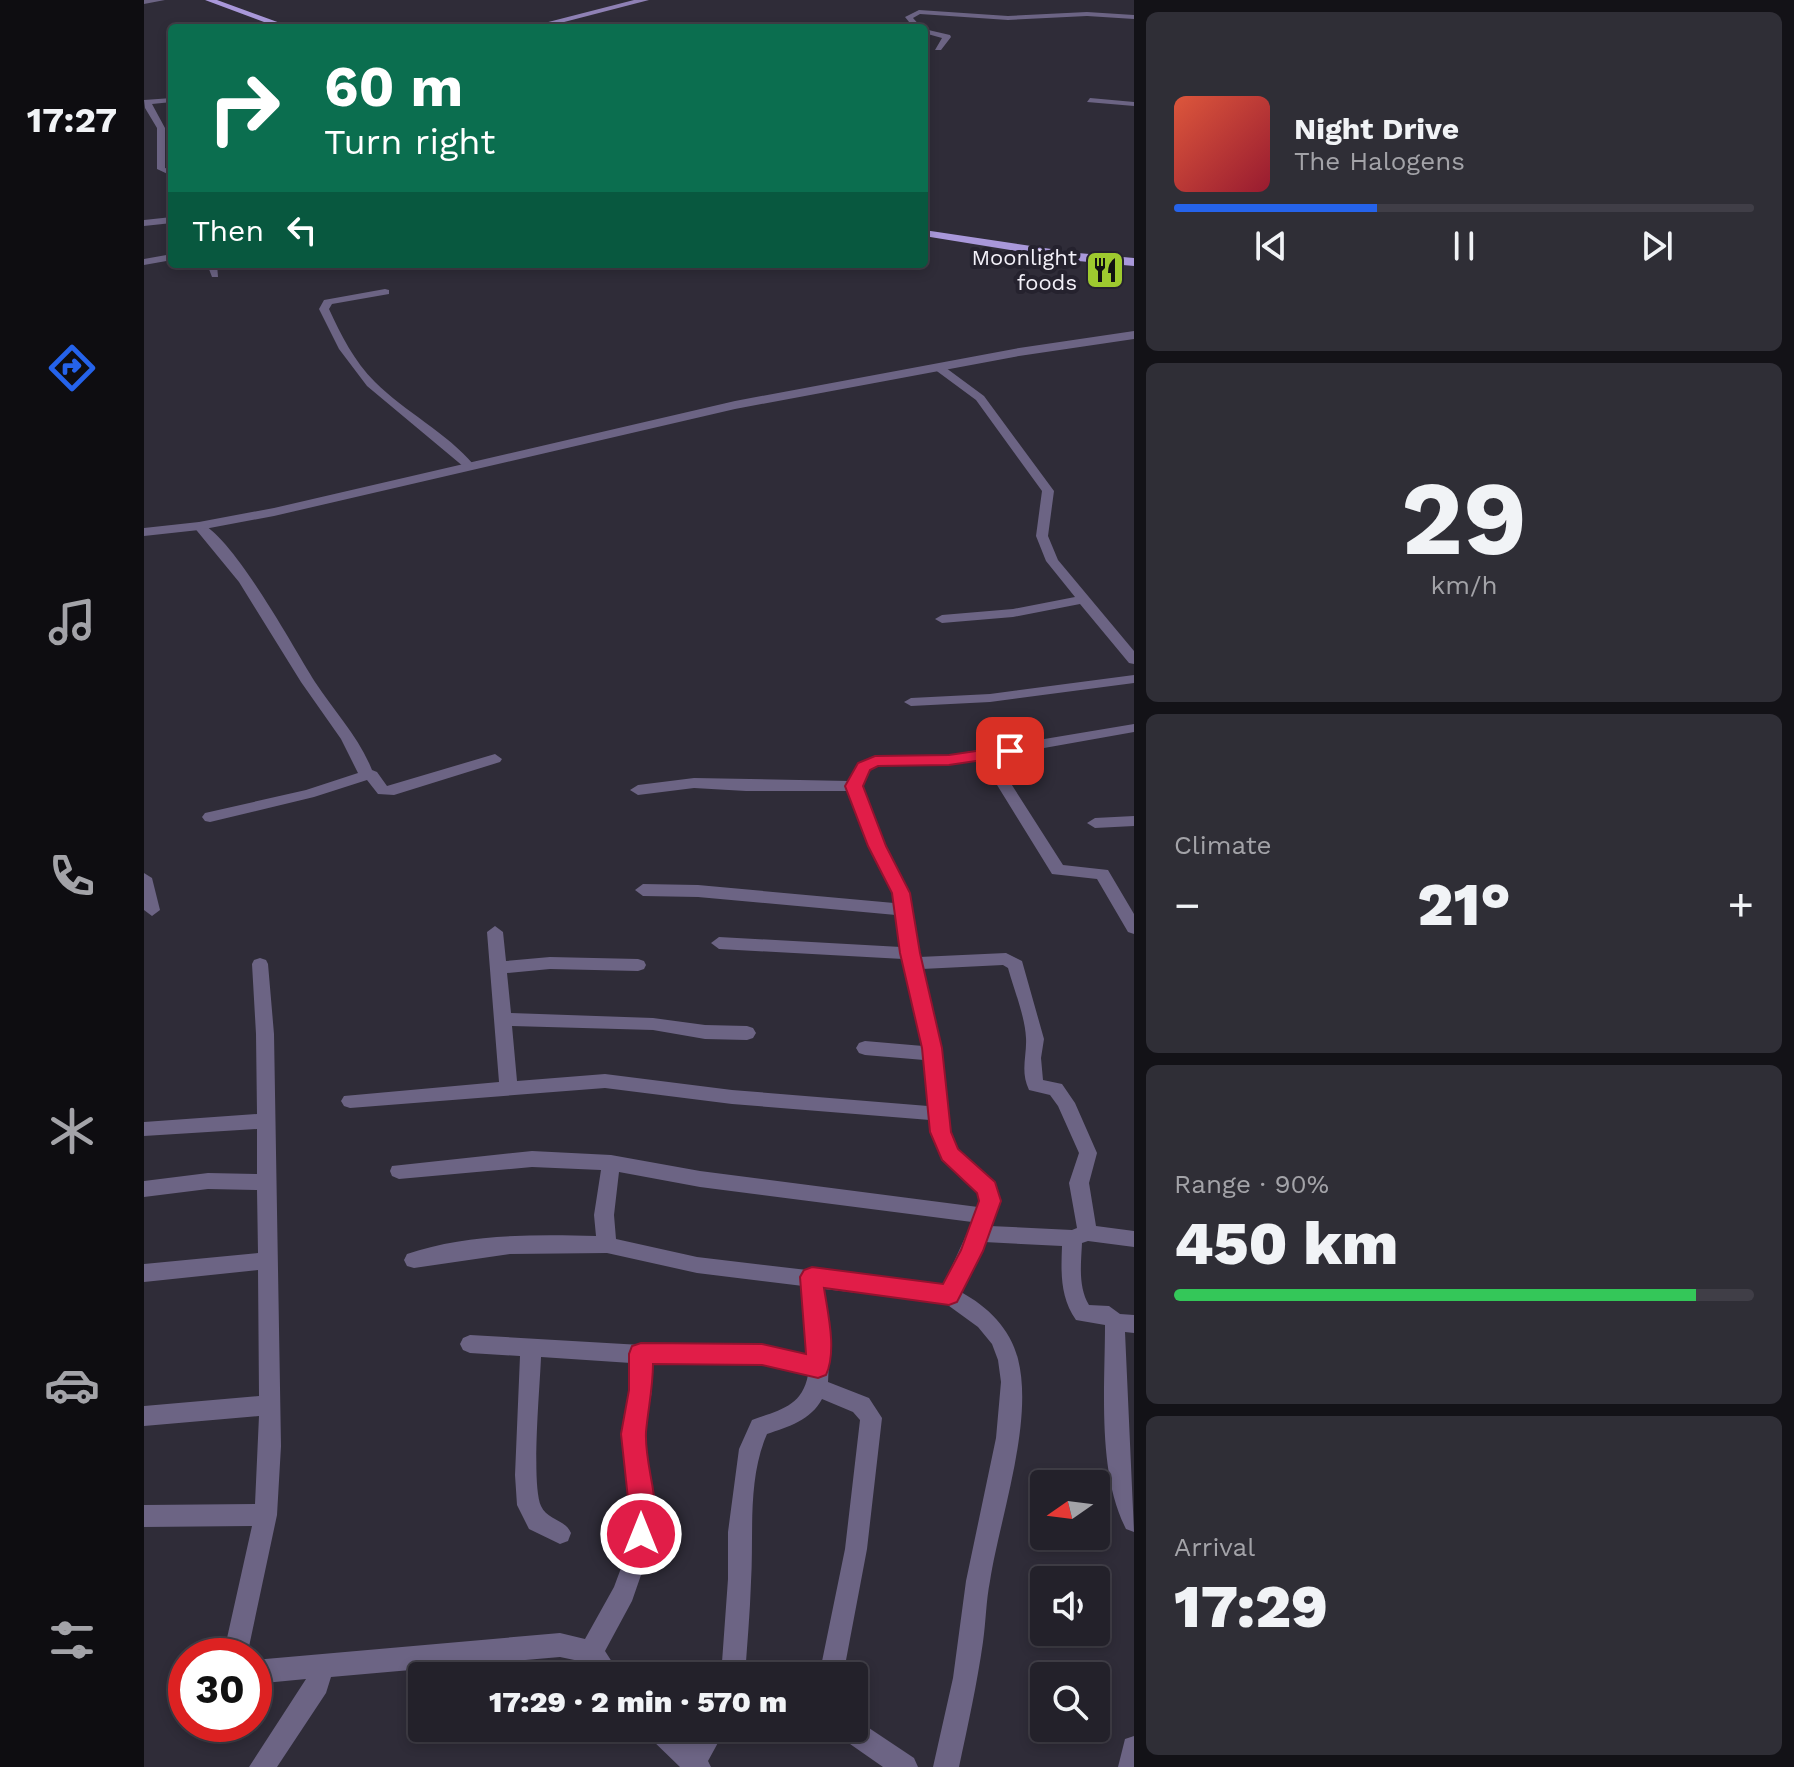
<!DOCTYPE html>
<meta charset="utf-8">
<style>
:root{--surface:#23212a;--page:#2f2e36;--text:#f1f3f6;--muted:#a3a3a8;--line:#403e47;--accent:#2563eb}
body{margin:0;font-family:"Work Sans",sans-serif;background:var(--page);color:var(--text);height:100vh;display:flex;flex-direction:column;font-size:30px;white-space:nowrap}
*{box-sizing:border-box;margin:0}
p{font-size:26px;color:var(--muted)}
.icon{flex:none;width:44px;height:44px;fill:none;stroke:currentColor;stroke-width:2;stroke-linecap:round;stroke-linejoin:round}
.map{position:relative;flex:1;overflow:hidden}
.drawer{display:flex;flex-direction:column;gap:12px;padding:12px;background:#131217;width:660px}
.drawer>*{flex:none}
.banner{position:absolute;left:24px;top:24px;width:760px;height:244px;border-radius:8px;box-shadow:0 4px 12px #0003,0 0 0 2px var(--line);background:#0b6e4f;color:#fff;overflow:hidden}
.needle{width:52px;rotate:256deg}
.fabs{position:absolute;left:886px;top:1470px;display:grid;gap:16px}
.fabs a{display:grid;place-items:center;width:80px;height:80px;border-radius:8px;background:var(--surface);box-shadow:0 4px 12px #0003,0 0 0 2px var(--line);font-size:40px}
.speed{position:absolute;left:24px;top:1638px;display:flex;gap:16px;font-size:40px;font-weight:700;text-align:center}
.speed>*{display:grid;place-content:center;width:104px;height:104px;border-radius:50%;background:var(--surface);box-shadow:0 4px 12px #0003,0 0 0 2px var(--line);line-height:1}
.speed .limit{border:12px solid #d22;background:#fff;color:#111}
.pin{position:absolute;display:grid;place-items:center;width:68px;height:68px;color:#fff;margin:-34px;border-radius:16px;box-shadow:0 4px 12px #0006}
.me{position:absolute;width:88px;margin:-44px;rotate:0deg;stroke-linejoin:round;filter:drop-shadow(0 0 6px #0008)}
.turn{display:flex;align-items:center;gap:28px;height:168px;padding:0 24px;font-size:36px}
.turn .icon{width:104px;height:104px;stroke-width:2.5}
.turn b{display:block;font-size:56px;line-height:68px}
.then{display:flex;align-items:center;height:76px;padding:0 24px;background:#0003;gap:16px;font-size:30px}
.big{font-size:60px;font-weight:800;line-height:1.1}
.drawer .card{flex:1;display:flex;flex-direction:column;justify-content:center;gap:12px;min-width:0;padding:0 28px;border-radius:12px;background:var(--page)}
.drawer .dial{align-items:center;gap:0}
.dial b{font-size:104px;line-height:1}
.song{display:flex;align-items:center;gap:24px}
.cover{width:96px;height:96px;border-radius:12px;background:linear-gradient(135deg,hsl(10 70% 55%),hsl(350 70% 35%))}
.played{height:8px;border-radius:4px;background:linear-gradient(90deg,var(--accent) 35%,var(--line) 35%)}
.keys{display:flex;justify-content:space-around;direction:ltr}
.heat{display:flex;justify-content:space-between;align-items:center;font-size:44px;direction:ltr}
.charge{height:12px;border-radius:6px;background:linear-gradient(90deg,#34c759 90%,var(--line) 0)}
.trip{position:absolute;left:264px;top:1662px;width:460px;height:80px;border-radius:8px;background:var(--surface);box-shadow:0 4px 12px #0003,0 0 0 2px var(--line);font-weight:800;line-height:80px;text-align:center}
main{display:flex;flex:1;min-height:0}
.tab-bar{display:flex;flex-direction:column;width:144px;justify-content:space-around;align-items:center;background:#0e0d11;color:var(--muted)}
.tab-bar .icon{width:56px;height:56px}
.tab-bar .on{color:var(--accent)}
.tab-bar b{font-size:36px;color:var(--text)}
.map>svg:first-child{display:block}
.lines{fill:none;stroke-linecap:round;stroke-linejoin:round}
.minor{fill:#6c6484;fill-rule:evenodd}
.tertiary{fill:#6c6484;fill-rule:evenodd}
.secondary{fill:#8f81b5;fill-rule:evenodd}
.primary{fill:#a998da;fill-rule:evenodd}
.route{fill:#e11d48;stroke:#92132f;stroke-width:2}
.labels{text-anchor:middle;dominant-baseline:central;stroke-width:8;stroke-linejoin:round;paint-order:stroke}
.far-poi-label{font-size:22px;fill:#f3f1f9;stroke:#25222e;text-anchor:end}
</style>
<main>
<nav class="tab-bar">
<b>17:27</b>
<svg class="icon on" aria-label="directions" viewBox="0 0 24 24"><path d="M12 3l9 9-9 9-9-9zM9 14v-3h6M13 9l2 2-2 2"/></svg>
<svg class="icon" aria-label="music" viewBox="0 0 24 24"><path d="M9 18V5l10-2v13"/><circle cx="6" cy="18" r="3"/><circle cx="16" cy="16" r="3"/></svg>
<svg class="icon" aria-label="phone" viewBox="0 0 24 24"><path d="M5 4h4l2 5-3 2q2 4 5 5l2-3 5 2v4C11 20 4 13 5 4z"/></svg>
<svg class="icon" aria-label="climate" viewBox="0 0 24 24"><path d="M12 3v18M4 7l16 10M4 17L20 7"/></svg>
<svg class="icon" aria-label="car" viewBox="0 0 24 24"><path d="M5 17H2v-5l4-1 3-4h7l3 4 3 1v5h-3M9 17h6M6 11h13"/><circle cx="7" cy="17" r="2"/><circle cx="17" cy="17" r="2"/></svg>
<svg class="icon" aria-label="filters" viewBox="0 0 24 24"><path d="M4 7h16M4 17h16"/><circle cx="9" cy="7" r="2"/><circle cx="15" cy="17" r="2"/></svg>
</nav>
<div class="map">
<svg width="990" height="1767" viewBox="0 0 990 1767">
<rect width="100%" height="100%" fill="#2f2c38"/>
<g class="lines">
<path class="minor" d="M 0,0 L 21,0 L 0,4 Z
M 775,10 L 864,16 L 943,12 L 990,15 L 990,19 L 943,16 L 864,20 L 776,14 L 769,18 L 778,28 L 770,28 L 761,17 Z
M 780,29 L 806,35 L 807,37 L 797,50 L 791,50 L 798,38 L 780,33 Z
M 28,98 L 28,102 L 8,104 L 21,128 L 21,168 L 28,170 L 28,176 L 13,169 L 13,128 L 1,108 L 0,100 Z
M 946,98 L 990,102 L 990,106 L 943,102 Z
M 28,217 L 28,223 L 0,226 L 0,220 Z
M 28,254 L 28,260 L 0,265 L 0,259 Z
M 63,264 L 73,264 L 74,277 L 68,277 Z
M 241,289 L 245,290 L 245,294 L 188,304 L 185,309 C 197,335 210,361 231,382 C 261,412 302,432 330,465 L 328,467 L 320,467 L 223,386 L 195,349 L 175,309 L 180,300 Z
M 790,365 L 798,365 L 840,396 L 910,491 L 904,536 L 914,560 L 990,651 L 990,664 L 985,663 L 936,604 L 869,617 L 798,623 L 791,619 L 798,615 L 869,609 L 931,597 L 902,561 L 892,536 L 898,491 L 832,400 L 790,369 Z
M 55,522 C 89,536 149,647 171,682 C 190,711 215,737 228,770 L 233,772 L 243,786 L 351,754 L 358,759 L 356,762 L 250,795 L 234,794 L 223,780 L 170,797 L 66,822 L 61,821 L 58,817 L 61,813 L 162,790 L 214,773 L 197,739 L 157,682 L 95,582 L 49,526 Z
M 990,675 L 990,683 L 846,702 L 767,706 L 760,702 L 767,698 L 846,694 Z
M 990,724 L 990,732 L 850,757 L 919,865 L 964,870 L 990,914 L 990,934 L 984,932 L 953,879 L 908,874 L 837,759 L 805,765 L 734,766 L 726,770 L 718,786 L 741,846 L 765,893 L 775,957 L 862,953 L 878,961 L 900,1039 L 897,1058 L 899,1080 L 918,1084 L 931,1103 L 953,1153 L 945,1183 L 952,1226 L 990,1231 L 990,1247 L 944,1241 L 938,1243 C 937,1264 934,1287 945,1305 L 965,1306 L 976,1314 L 990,1315 L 990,1333 L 981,1332 L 990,1532 L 982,1529 C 953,1472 961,1387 961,1325 L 932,1320 C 916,1297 917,1273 918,1246 L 840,1242 L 817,1292 C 844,1307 866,1328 874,1359 C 890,1422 856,1517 846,1581 C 842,1601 842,1621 839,1642 C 833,1684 824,1725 815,1767 L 789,1767 L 809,1678 L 822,1581 L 852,1438 L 857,1382 L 854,1360 L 848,1344 L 834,1327 L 801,1303 L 680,1289 L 686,1341 L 684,1382 L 725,1398 L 738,1418 L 723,1549 L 699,1676 L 675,1676 L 701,1549 L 716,1420 L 709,1412 L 678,1399 C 667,1420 644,1427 623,1434 C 603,1480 610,1534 607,1582 C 606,1614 603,1645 601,1676 L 577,1676 L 584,1579 L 584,1532 L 595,1449 L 608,1420 C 635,1410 658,1407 664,1375 L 618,1363 L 507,1363 L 508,1390 L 501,1434 L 510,1517 L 505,1552 L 488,1601 L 461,1651 L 477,1676 L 450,1676 L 440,1662 L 416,1657 L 187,1677 L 182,1693 L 133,1767 L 105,1767 L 162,1679 L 110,1684 L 110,1660 L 416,1633 L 441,1639 L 470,1587 L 483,1552 L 488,1517 L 479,1434 L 486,1390 L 487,1363 L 397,1357 C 396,1387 387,1483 397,1506 C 403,1520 421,1519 427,1533 L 424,1541 L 416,1544 L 385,1529 L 373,1505 L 371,1475 L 376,1356 L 326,1353 L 319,1350 L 316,1344 L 319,1338 L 326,1335 L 497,1345 L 618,1345 L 665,1356 L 659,1286 L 553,1273 L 463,1253 L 366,1254 L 270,1268 L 263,1266 L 260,1260 L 263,1254 C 321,1234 391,1234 452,1236 L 450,1215 L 457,1170 L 388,1167 L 255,1179 L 248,1176 L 246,1171 L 248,1166 L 388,1151 L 467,1155 L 556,1171 L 834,1207 C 842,1186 809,1173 798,1157 C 791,1147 787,1133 786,1120 L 588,1104 L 461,1088 L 206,1108 L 200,1106 L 197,1101 L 200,1096 L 355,1082 L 343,932 L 351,926 L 359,932 L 362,961 L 406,957 L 494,959 L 500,961 L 502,965 L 500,969 L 494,971 L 406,969 L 363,973 L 367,1013 L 509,1018 L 561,1025 L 603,1026 L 609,1028 L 612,1033 L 609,1038 L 603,1040 L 561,1039 L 509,1030 L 368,1026 L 373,1081 L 461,1074 L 588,1090 L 784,1106 L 780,1060 L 721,1055 L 715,1053 L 712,1048 L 715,1043 L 721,1041 L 779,1046 L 759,959 L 575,949 L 567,943 L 575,937 L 757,947 L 752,915 L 554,897 L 499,896 L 491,890 L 499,884 L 554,885 L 750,903 L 749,893 L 725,846 L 704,791 L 602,791 L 550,788 L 494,795 L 486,790 L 494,785 L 550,778 L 705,781 L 715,764 L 731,756 L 805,755 ZM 859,965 L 864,968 C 870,990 881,1016 882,1038 C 883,1056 876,1071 885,1090 L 906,1095 L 914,1106 L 935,1153 L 925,1183 L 933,1228 L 928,1230 L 846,1226 L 856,1201 L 853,1188 L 813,1149 L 805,1132 L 798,1054 L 778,969 ZM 475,1172 L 556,1187 L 828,1222 L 799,1286 L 553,1257 L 472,1239 L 470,1215 Z
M 990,816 L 990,826 L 951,828 L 943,823 L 951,818 Z
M 0,873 L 8,878 L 16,910 L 8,916 L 0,910 Z
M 116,958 L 122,960 L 124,964 L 130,1034 L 137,1446 L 133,1515 L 103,1656 L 79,1656 L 108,1526 L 0,1527 L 0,1505 L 111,1504 L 115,1416 L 0,1426 L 0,1406 L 115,1396 L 114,1270 L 0,1282 L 0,1264 L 114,1253 L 113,1190 L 64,1189 L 0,1197 L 0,1181 L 64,1173 L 113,1174 L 113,1129 L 0,1136 L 0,1122 L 113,1114 L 112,1034 L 108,964 L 110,960 Z
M 710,1718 L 770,1758 L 774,1767 L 739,1767 L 696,1737 L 693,1728 L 710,1728 Z
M 502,1728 L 532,1728 L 547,1742 L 556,1728 L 582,1728 L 564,1761 L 567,1767 L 536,1767 L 505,1737 Z
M 990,1736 L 990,1767 L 974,1767 L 981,1739 Z"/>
<path class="tertiary" d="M 990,331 L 990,339 L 875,356 L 591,409 L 130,516 L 55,530 L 0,536 L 0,528 L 55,522 L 130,508 L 591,401 L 875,348 Z"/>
<path class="secondary" d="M 490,0 L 505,0 L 397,28 L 381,28 Z"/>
<path class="primary" d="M 61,0 L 73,0 L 150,28 L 136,28 Z
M 780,230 L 934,253 L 990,258 L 990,266 L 934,261 L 780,236 Z"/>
</g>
<path class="route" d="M 866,746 L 872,747 L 875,751 L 872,755 L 805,765 L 734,766 L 726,770 L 719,786 L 742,846 L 766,893 L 776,953 L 798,1048 L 807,1132 L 814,1149 L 851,1182 L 857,1201 L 839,1251 L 813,1302 L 805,1305 L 680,1288 C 684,1314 693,1351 682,1375 L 674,1378 L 618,1365 L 509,1364 C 509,1388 504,1409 502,1432 C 500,1469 521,1508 506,1543 L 497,1546 L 487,1543 L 484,1534 L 486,1517 L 477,1434 L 485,1390 L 485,1354 L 488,1346 L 497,1343 L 618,1344 L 662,1354 L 656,1277 L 660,1270 L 668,1267 L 799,1284 L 817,1250 L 835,1201 L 833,1193 L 798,1160 L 786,1132 L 778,1048 L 756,953 L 748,893 L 724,846 L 701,786 L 714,763 L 731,756 L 805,755 Z"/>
<defs>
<g id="restaurant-square" transform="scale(2)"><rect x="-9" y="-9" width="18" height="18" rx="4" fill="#9eca2f" stroke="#25222e"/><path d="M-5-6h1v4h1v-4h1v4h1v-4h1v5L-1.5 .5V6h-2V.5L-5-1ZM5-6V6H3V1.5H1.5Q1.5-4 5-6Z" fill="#111"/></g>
</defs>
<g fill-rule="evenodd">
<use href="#restaurant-square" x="961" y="270"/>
</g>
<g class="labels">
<g class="far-poi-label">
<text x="933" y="257">Moonlight<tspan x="933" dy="25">foods</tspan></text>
</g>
</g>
</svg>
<div class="fabs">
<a><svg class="needle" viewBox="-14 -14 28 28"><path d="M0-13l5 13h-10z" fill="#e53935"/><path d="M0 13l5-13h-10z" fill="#a3a3a8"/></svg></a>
<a><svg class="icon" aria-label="sound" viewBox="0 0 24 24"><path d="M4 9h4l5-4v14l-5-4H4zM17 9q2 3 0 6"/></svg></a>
<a><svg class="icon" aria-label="search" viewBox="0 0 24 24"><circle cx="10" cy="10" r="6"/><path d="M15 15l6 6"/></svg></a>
</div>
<div class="speed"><div class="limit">30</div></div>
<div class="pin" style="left:866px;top:751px;background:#d93025"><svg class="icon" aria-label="arrive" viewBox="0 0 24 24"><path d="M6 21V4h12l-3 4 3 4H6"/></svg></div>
<svg class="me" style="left:497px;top:1534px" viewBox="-20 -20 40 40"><circle r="17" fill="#e11d48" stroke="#fff" stroke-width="3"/><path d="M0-11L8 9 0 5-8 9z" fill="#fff"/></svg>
<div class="trip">17:29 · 2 min · 570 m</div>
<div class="banner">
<div class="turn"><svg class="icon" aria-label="right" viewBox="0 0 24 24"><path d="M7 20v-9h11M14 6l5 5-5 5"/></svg><div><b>60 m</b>Turn right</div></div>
<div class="then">Then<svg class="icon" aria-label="left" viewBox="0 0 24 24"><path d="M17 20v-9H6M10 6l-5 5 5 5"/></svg></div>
</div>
</div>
<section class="drawer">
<div class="card">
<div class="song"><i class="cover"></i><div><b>Night Drive</b><p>The Halogens</p></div></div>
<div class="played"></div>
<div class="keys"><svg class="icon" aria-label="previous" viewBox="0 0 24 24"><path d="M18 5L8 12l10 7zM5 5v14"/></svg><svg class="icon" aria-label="pause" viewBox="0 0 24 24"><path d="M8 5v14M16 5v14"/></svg><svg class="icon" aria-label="next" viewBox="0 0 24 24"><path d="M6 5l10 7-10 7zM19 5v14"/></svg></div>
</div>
<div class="card dial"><b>29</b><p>km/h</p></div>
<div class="card"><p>Climate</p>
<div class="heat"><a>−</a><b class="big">21°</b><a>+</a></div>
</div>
<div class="card"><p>Range · 90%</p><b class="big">450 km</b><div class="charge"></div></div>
<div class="card"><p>Arrival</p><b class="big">17:29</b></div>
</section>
</main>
